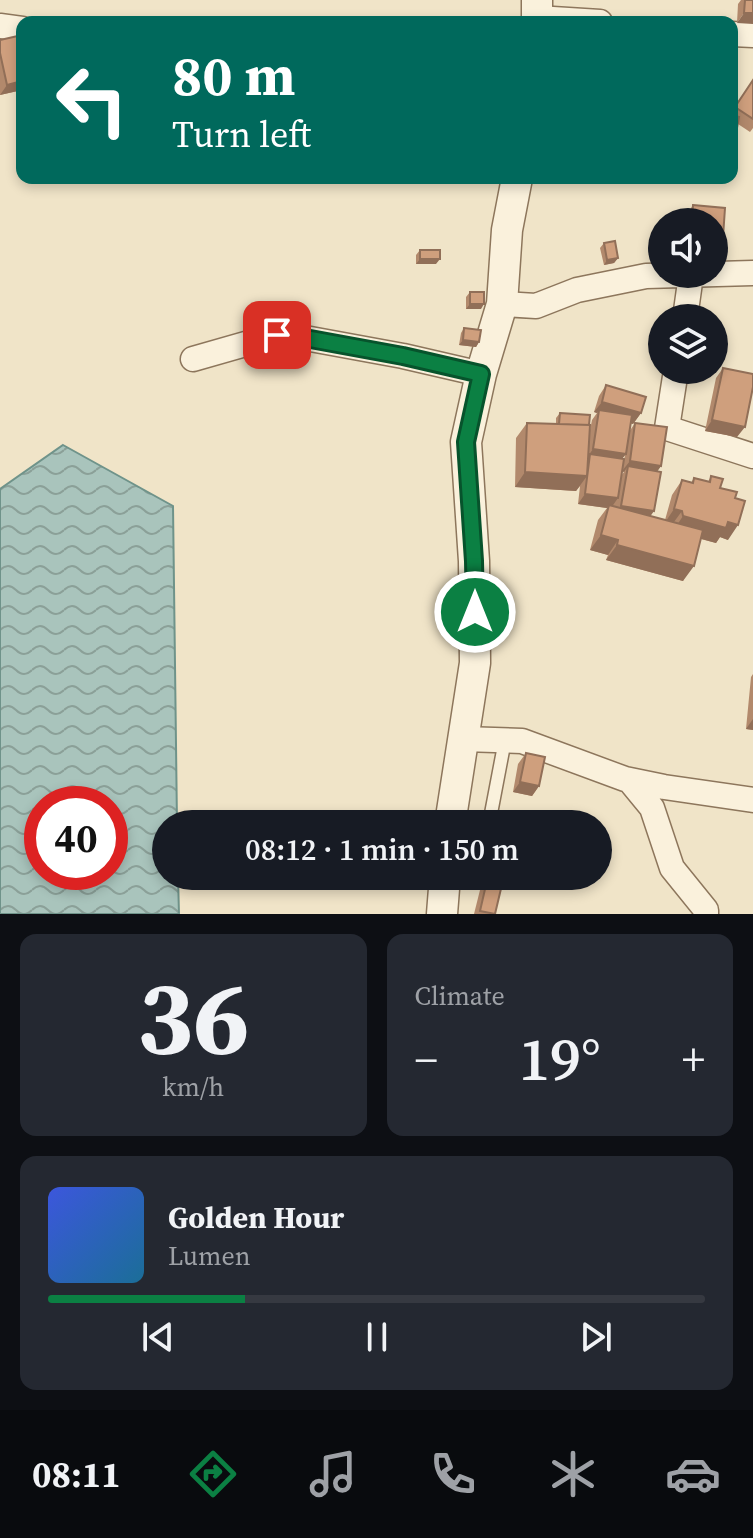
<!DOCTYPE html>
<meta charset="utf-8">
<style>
:root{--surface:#171b24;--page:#242831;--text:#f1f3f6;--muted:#9ea1a6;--line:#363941;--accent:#0b8043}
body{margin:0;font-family:"Source Serif 4",serif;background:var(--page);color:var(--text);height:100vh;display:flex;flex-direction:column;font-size:30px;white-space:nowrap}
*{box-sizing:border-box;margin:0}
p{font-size:26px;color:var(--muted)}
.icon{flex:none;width:44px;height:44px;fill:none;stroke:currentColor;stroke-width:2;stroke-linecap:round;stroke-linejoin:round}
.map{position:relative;height:914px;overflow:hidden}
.side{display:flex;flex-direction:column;gap:20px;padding:20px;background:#0d0f14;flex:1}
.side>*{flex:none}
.guide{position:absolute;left:16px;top:16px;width:722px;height:168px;border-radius:16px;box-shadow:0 4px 12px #0003;background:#00695c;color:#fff;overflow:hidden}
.buttons{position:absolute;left:648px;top:208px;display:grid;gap:16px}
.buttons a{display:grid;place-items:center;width:80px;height:80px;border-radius:50%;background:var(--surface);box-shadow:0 4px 12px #0003;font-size:40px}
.speed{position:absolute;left:24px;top:786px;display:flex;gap:16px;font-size:40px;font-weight:700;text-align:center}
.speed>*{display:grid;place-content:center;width:104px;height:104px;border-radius:50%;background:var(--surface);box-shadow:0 4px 12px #0003;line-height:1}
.speed .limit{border:12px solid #d22;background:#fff;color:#111}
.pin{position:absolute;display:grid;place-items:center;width:68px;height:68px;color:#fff;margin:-34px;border-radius:16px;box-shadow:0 4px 12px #0006}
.me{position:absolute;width:88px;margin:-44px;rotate:0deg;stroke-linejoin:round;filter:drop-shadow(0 0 6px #0008)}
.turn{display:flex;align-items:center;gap:28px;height:168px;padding:0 24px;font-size:36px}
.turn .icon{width:104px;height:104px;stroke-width:2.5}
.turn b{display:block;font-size:56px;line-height:68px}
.big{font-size:60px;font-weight:600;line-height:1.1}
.side .tile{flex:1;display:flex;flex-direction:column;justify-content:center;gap:12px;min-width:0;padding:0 28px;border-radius:16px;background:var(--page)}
.side .dial{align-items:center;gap:0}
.dial b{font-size:104px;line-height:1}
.song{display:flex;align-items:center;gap:24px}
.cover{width:96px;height:96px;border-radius:12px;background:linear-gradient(135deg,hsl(230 70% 55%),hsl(200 70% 35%))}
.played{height:8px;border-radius:4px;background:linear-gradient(90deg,var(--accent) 30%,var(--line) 30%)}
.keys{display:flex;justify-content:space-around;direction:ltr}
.heat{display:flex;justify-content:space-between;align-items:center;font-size:44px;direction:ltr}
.side .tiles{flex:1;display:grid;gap:20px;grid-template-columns:1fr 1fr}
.tile:last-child{grid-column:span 2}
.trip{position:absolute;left:152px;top:810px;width:460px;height:80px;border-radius:40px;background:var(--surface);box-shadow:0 4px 12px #0003;font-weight:600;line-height:80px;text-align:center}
.dock{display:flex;height:128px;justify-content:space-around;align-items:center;background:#090b0e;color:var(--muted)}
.dock .icon{width:56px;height:56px}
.dock .current{color:var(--accent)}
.dock b{font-size:36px;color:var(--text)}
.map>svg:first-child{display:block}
.water{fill:url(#water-waves);stroke:#6f938a;stroke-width:2;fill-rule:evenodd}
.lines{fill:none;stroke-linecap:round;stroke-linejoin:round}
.service-casing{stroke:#8d765c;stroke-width:15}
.minor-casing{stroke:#8d765c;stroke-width:27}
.tertiary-casing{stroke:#8d765c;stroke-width:33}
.service{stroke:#faf1dc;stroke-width:12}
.minor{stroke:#faf1dc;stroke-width:24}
.tertiary{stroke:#faf1dc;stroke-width:30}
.wall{fill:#b2896c;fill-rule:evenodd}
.shaded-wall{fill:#916f58}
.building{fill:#cf9f7d;stroke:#916f58;stroke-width:2}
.route-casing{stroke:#07532c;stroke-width:20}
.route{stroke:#0b8043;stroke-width:14}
</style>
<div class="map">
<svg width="753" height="914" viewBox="0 0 753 914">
<defs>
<pattern id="water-waves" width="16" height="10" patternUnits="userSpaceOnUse" patternTransform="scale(2)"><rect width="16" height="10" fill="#a9c4bc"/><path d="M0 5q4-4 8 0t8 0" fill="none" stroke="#8ba098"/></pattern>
</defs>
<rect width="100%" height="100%" fill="#f0e4c8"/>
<path class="water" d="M 63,445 L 173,506 L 177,824 L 166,824 L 166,876 L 178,876 L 179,914 L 0,914 L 0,489 ZM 42,804 L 110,804 L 110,872 L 42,872 Z"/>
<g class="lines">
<g class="service-casing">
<path id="service" d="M 489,824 L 505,740"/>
</g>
<g class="minor-casing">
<path id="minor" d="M 537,18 L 600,22
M 0,26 L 22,29
M 732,34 L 753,35
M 502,304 L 536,306 L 577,290 L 646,276 L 753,273
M 685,318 L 691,275
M 193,359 L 277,335 L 294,336 L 403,356 L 481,374
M 676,370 L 667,428 L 753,456
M 463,739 L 522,741 L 625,779 L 664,787 L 753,800
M 629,780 L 652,808 L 672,868 L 706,910 L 706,914"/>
</g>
<g class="tertiary-casing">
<path id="tertiary" d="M 537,22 L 537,0
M 450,824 L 475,663 L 474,561 L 466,442 L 481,374 L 502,304 L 507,230 L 517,178
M 442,914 L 445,876"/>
</g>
<use href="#service" class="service"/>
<use href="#minor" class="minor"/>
<use href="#tertiary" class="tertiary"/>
</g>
<path class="wall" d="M 741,0 L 753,0 L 737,23 L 738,4 Z
M 0,40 L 22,90 L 0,95 Z
M 753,80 L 753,128 L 750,132 L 738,124 L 732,155 L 732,111 Z
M 693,205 L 725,208 L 723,237 L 716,248 L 714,248 L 714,222 L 686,222 L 686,216 Z
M 604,243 L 618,258 L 614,263 L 604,265 L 600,248 Z
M 420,250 L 436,264 L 416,264 L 416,255 Z
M 470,292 L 481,309 L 466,309 L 466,297 Z
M 464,328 L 479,342 L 476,347 L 459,345 L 461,333 Z
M 723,368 L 737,437 L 705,431 L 716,378 Z
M 606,385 L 641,413 L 633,424 L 630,423 L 629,432 L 635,423 L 661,466 L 657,471 L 650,516 L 665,520 L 672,495 L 682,480 L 691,483 L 694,478 L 708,482 L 711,476 L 720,488 L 728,540 L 720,537 L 716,543 L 701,539 L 683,581 L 606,560 L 608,555 L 590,550 L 598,520 L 607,508 L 578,504 L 580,486 L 576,491 L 515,487 L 516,438 L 527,423 L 556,424 L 556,418 L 560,413 L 589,425 L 590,430 L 592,420 L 597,413 L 594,412 L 599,396 ZM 625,455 L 622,471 L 624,472 L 621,476 L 622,458 Z
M 753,674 L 753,730 L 746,729 L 751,677 Z
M 526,753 L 539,786 L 532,796 L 513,792 L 518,764 Z
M 486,876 L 504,876 L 495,914 L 474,914 L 482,882 Z"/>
<path class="shaded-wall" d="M 744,13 L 753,13 L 753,24 L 737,23 Z
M 22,81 L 22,90 L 0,95 L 7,85 Z
M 714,237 L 723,237 L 716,248 L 714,248 Z
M 618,258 L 614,263 L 604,265 L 607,260 Z
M 420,259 L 440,259 L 436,264 L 416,264 Z
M 470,304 L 484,304 L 481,309 L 466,309 Z
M 463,340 L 479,342 L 476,347 L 459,345 Z
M 602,402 L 641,413 L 633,424 L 598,413 L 599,410 L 597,413 L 594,412 Z
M 712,420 L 745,427 L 737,437 L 705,431 Z
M 593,449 L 626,454 L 618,464 L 590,454 L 587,459 L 586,459 Z
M 630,461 L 661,466 L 654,476 L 628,466 L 624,472 L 622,471 Z
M 525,472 L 587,476 L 576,491 L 515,487 Z
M 585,494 L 618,498 L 611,508 L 609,505 L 607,508 L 578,504 Z
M 621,506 L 654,511 L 647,521 L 614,516 Z
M 674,509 L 682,511 L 671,526 L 664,524 Z
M 683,516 L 728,522 L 738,525 L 728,540 L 720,537 L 716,543 L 673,531 Z
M 601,535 L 618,540 L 608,555 L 590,550 Z
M 617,545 L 694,566 L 683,581 L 606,560 Z
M 753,719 L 753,730 L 746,729 Z
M 520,782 L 539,786 L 532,796 L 513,792 Z"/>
<path class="building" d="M 745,0 L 753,0 L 753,13 L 744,13 Z
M 22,35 L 22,81 L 7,85 L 0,53 L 0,40 Z
M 753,80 L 753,119 L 735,107 Z
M 732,115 L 739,117 L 732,155 Z
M 693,205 L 725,208 L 723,237 L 714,237 L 714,222 L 692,222 Z
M 615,241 L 618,258 L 607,260 L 604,243 Z
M 420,250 L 440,250 L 440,259 L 420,259 Z
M 470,292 L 484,292 L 484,304 L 470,304 Z
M 464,328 L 481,330 L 479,342 L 463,340 Z
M 723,368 L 753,374 L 753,387 L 745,427 L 712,420 Z
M 606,385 L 646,397 L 641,413 L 602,402 Z
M 599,410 L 632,415 L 626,454 L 593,449 Z
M 560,413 L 590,415 L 589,425 L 559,424 Z
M 527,423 L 590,425 L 587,476 L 525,472 Z
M 635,423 L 667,427 L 661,466 L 630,461 Z
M 590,454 L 624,459 L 618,498 L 585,494 Z
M 628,466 L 661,472 L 654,511 L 621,506 Z
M 711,476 L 723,479 L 720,488 L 737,492 L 735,498 L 745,501 L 738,525 L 728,522 L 726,528 L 683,516 L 682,511 L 674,509 L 682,480 L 693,483 L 694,478 L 710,482 Z
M 609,505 L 703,530 L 694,566 L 617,545 L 618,540 L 601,535 Z
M 526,753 L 545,757 L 539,786 L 520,782 Z
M 488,876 L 504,876 L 495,914 L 480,911 Z"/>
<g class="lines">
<g class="route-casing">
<path id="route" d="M 277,335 L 294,336 L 403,356 L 481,374 L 466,442 L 474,561 L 475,612"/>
</g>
<use href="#route" class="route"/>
</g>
</svg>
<div class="buttons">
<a><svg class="icon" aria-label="sound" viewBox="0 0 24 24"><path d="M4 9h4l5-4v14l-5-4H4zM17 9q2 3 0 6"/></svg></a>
<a><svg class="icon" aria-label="layers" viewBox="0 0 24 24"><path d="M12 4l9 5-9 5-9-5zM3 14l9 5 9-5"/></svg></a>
</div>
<div class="speed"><div class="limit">40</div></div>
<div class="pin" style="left:277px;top:335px;background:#d93025"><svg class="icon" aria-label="arrive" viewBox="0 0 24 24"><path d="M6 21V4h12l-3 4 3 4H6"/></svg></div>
<svg class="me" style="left:475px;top:612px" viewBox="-20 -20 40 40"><circle r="17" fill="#0b8043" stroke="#fff" stroke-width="3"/><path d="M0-11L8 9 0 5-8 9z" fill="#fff"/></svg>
<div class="trip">08:12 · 1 min · 150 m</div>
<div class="guide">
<div class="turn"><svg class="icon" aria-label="left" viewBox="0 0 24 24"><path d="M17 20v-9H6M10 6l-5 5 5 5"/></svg><div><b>80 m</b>Turn left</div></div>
</div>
</div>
<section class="side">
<div class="tiles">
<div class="tile dial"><b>36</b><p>km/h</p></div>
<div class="tile"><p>Climate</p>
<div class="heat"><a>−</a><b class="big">19°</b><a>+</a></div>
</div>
<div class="tile">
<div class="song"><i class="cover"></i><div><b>Golden Hour</b><p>Lumen</p></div></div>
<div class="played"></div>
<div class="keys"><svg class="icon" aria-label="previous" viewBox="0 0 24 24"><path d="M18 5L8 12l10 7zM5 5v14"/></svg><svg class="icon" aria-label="pause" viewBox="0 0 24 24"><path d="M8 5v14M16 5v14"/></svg><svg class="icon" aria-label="next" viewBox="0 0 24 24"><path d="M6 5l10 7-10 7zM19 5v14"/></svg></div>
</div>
</div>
</section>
<nav class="dock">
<b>08:11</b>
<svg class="icon current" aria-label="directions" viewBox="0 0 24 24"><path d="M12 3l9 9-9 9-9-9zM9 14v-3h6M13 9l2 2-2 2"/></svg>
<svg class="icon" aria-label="music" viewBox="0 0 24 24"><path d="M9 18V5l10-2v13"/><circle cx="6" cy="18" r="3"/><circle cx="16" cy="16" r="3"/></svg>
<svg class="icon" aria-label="phone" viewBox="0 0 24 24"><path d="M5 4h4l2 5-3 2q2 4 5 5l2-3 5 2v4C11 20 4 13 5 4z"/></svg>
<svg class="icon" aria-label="climate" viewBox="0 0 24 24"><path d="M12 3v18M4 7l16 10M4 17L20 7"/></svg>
<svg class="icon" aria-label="car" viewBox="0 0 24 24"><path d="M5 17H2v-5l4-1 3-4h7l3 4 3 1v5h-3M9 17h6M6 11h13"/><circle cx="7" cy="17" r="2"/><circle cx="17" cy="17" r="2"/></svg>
</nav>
